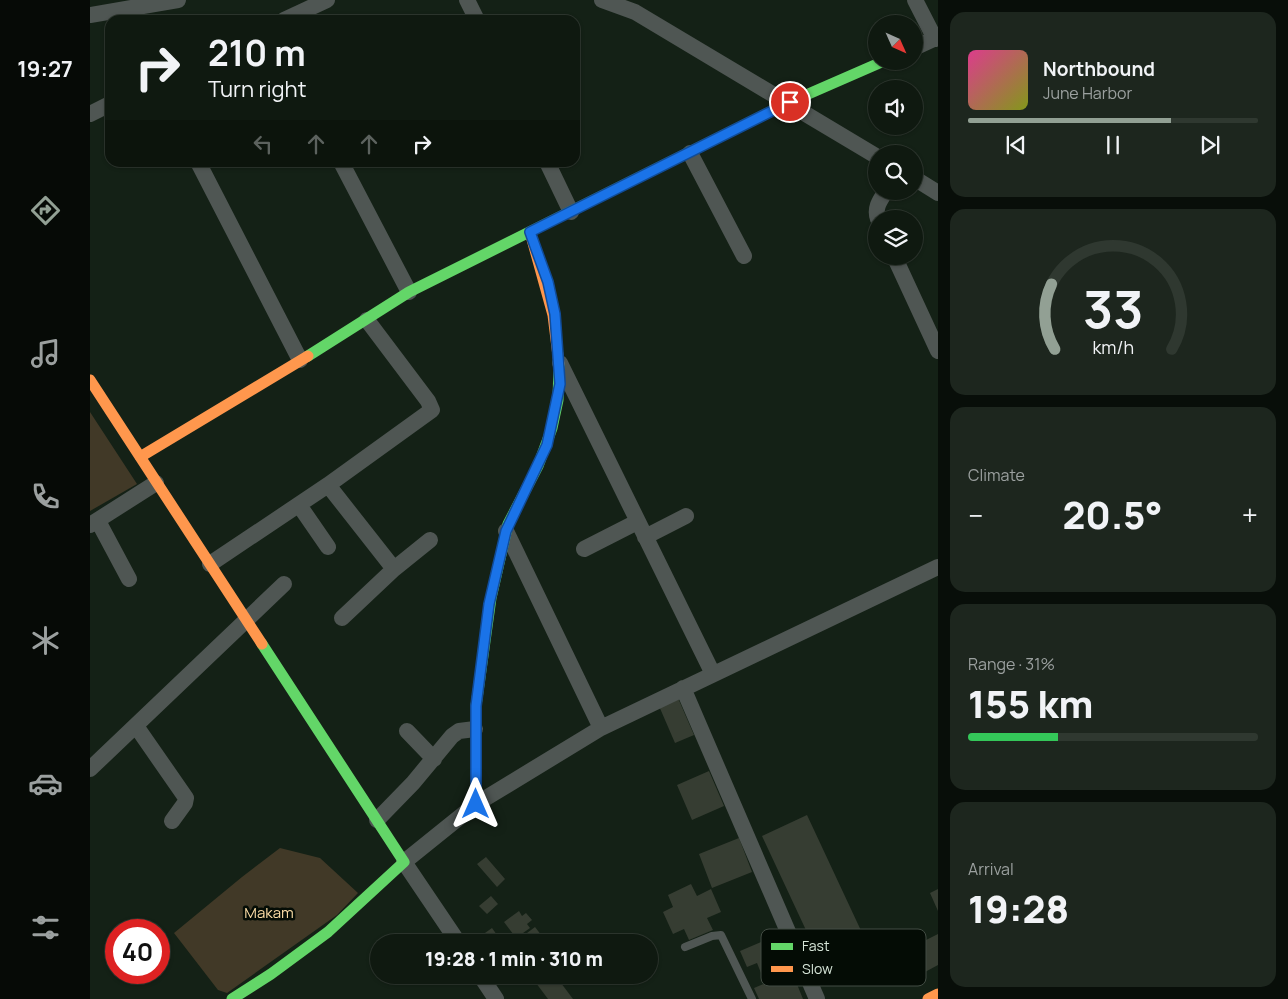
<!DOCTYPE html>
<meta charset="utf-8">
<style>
:root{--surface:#0f1910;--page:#1d261e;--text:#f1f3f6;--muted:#9ba09f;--line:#2f3830;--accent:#92a094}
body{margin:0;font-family:Manrope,sans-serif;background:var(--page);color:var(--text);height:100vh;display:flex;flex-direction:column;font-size:19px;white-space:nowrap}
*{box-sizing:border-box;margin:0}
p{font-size:16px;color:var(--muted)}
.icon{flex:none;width:28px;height:28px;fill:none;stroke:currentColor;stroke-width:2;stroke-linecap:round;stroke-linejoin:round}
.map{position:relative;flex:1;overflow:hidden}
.panel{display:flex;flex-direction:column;gap:12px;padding:12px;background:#080e09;width:350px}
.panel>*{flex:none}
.banner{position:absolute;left:15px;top:15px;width:475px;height:152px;border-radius:15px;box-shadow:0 1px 4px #0004,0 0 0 1px var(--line);background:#0f1910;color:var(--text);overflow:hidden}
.needle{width:32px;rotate:135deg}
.tools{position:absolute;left:778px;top:15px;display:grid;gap:10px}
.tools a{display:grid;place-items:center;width:55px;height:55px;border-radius:50%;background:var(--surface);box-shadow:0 1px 4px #0004,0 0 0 1px var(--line);font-size:25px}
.speed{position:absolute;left:15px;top:919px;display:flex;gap:10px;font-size:25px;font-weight:700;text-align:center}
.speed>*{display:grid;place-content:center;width:65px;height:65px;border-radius:50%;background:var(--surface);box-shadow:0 1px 4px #0004,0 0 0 1px var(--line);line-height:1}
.speed .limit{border:8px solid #d22;background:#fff;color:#111}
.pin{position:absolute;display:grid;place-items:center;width:42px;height:42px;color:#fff;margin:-21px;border:2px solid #fff;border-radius:50%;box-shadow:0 1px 5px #0007}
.me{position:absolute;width:55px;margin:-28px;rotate:0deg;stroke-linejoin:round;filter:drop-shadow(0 0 4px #0008)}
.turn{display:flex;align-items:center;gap:18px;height:105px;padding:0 20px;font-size:22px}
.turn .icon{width:65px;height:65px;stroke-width:2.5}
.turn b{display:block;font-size:35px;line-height:42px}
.lanes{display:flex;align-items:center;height:48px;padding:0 20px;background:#0003;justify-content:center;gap:25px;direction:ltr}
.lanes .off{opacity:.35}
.big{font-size:38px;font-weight:800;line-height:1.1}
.panel .widget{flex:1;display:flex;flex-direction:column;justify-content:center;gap:8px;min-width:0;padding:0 18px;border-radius:15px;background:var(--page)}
.panel .dial{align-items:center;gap:0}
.dial svg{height:130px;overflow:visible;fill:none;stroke:var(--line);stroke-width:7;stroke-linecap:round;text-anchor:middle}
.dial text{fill:var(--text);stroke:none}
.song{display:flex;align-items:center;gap:15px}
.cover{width:60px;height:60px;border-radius:8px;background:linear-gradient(135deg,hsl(330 70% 55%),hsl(70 70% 35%))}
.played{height:5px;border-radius:2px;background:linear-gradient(90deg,var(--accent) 70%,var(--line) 70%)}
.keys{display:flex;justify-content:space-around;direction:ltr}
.heat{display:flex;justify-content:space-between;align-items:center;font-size:28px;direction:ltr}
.charge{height:8px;border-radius:4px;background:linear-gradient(90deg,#34c759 31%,var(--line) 0)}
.trip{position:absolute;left:280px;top:934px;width:288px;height:50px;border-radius:25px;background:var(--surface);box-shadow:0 1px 4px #0004,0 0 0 1px var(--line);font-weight:800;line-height:50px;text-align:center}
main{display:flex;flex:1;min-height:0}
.tab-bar{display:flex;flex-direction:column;width:90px;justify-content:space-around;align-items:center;background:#060a06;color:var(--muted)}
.tab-bar .icon{width:35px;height:35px}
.tab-bar .on{color:var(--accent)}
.tab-bar b{font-size:22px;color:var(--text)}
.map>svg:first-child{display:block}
.green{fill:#413927}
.building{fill:#363d32}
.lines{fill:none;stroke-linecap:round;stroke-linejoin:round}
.lane{stroke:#4f5653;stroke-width:8}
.street{stroke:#4f5653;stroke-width:16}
.fast{stroke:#63d668;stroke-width:11}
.slow{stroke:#ff974d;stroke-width:11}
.route-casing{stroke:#114b97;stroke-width:12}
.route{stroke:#1a73e8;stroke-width:9}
.labels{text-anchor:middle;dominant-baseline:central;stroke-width:5;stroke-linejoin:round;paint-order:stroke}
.park-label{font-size:15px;fill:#fcdda6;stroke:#040c05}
.key{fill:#040c05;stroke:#434d44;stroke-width:1}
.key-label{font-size:14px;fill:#d6e5d8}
</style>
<main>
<nav class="tab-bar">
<b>19:27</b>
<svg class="icon on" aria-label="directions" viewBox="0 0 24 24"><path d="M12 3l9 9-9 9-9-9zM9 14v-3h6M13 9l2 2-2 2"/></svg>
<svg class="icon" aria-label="music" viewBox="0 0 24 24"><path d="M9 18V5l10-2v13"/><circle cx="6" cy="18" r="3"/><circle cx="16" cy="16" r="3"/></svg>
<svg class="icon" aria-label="phone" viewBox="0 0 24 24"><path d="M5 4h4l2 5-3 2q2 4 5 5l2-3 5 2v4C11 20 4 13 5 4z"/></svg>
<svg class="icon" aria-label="climate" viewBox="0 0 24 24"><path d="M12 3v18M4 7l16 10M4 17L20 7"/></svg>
<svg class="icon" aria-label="car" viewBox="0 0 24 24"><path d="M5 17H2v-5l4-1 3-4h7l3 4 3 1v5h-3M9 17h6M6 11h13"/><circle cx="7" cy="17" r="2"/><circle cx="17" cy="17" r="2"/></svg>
<svg class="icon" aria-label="filters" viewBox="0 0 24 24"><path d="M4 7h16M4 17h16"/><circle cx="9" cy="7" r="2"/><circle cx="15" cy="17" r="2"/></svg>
</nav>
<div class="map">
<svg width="848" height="999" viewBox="0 0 848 999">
<rect width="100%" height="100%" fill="#142116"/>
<path class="green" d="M 0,412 L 47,484 L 0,511 Z
M 190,848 L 230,858 L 268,893 L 247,915 L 137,993 L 128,990 L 84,933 L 152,877 Z"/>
<path class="building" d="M 588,698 L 604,735 L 585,743 L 569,706 Z
M 619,771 L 634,806 L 602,820 L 587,785 Z
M 717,815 L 774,937 L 729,958 L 672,836 Z
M 649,838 L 662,872 L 622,888 L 609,854 Z
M 396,857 L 415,879 L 407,887 L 387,864 Z
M 601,884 L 607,896 L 621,889 L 631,912 L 617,918 L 623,930 L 599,940 L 594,929 L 583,934 L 573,912 L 583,907 L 578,895 Z
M 848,889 L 848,911 L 840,893 Z
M 401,896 L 408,904 L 397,914 L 389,906 Z
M 429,911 L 432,916 L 436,913 L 442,920 L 437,924 L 440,928 L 426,938 L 414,922 Z
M 445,927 L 455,940 L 452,942 L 432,942 L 429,939 Z
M 402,928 L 412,942 L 386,942 L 385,940 Z
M 848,934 L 848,965 L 835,972 L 822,947 Z
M 683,937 L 690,953 L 677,959 L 683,974 L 673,978 L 667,963 L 657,967 L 650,951 Z
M 702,972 L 713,999 L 669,999 L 664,988 Z
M 440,975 L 465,975 L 483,999 L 458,999 Z"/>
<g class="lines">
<path class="lane" d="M 595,947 L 622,936 L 631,935 L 662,999"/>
<path class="street" d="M 377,0 L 387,20
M 512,0 L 545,12 L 786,156
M 825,0 L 845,39
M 0,15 L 88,0
M 194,20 L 237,0
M 824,48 L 848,37
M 0,114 L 20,104
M 600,153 L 654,256
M 108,162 L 210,360
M 251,162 L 319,292
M 457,162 L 481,212
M 824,178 L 848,193
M 788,219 C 784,208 790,200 796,191
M 804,256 L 848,351
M 470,363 L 623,674
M 238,485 L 304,569
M 209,505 L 238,547
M 8,521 L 39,579
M 0,525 L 66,483
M 555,537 L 596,516
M 494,549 L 547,522
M 120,564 L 238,485 L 342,410 L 338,401 L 277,320
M 252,618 L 304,569 L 340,540
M 593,688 L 727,999
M 46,726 L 96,798 L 95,803 L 82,821
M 511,728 L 848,567
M 317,731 L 344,759
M 0,769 L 194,584
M 287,820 L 323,783 L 362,736 L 369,731 L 385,729
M 368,942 L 314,862 L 386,804 L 511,728 L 416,531
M 390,975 L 406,999"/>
<path class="fast" d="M 218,356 L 319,292 L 700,102 L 794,61
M 386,804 L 386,706 L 401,598 L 418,524 L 448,466 L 462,428 L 468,400 L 469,364
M 142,999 L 181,974 L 238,932 L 314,862 L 172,644"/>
<path class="slow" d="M 440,232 L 463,315 L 469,364
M 0,380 L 172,644
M 50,457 L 218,356
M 838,999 L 848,994"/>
</g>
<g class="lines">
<g class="route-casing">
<path id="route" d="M 386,804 L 386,706 L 399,604 L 416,531 L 457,445 L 470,384 L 465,314 L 458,282 L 440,232 L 700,102"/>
</g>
<use href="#route" class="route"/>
</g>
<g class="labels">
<g class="park-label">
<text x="179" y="912">Makam</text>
</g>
</g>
<rect x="671" y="929" width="165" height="57" rx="8" class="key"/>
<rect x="681" y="943" width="22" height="7" fill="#63d668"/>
<rect x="681" y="966" width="22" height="6" fill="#ff974d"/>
<g class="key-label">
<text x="712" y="951">Fast</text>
<text x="712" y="974">Slow</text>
</g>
</svg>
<div class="tools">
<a><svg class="needle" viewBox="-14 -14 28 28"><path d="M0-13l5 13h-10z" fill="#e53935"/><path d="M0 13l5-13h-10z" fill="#9ba09f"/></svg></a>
<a><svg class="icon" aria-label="sound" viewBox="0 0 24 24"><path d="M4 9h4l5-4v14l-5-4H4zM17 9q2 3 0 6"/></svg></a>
<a><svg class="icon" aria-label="search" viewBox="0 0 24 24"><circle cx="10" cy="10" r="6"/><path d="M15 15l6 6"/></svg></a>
<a><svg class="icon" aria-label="layers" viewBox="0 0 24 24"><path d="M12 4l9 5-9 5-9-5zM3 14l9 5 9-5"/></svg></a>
</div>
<div class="speed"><div class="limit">40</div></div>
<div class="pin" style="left:700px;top:102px;background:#d93025"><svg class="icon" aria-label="arrive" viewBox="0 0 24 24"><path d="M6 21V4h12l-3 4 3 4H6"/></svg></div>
<svg class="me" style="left:386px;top:804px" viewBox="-20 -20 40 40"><path d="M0-17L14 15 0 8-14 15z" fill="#1a73e8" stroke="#fff" stroke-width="4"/></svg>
<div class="trip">19:28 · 1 min · 310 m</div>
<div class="banner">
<div class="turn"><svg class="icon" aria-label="right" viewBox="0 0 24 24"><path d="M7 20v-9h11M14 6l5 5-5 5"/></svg><div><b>210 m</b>Turn right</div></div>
<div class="lanes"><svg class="icon off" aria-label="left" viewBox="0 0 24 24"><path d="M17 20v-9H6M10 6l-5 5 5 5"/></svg><svg class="icon off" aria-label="ahead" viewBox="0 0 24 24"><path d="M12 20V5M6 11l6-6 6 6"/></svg><svg class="icon off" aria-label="ahead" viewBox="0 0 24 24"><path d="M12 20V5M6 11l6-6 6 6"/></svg><svg class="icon" aria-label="right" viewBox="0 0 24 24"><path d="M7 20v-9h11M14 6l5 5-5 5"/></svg></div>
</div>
</div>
<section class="panel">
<div class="widget">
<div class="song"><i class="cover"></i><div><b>Northbound</b><p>June Harbor</p></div></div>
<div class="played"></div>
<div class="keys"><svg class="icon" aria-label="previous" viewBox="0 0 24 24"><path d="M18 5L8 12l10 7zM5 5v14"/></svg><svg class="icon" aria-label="pause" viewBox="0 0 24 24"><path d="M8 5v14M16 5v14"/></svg><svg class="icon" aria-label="next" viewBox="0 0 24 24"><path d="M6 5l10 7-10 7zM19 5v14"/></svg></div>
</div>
<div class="widget dial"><svg viewBox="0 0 100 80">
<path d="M14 69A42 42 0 1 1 86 69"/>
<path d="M14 69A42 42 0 0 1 12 29" stroke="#92a094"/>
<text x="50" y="56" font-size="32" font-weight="700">33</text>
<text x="50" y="72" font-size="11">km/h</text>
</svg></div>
<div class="widget"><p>Climate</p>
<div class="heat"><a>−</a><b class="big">20.5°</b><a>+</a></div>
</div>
<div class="widget"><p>Range · 31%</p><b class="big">155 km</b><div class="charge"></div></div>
<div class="widget"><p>Arrival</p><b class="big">19:28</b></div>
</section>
</main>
